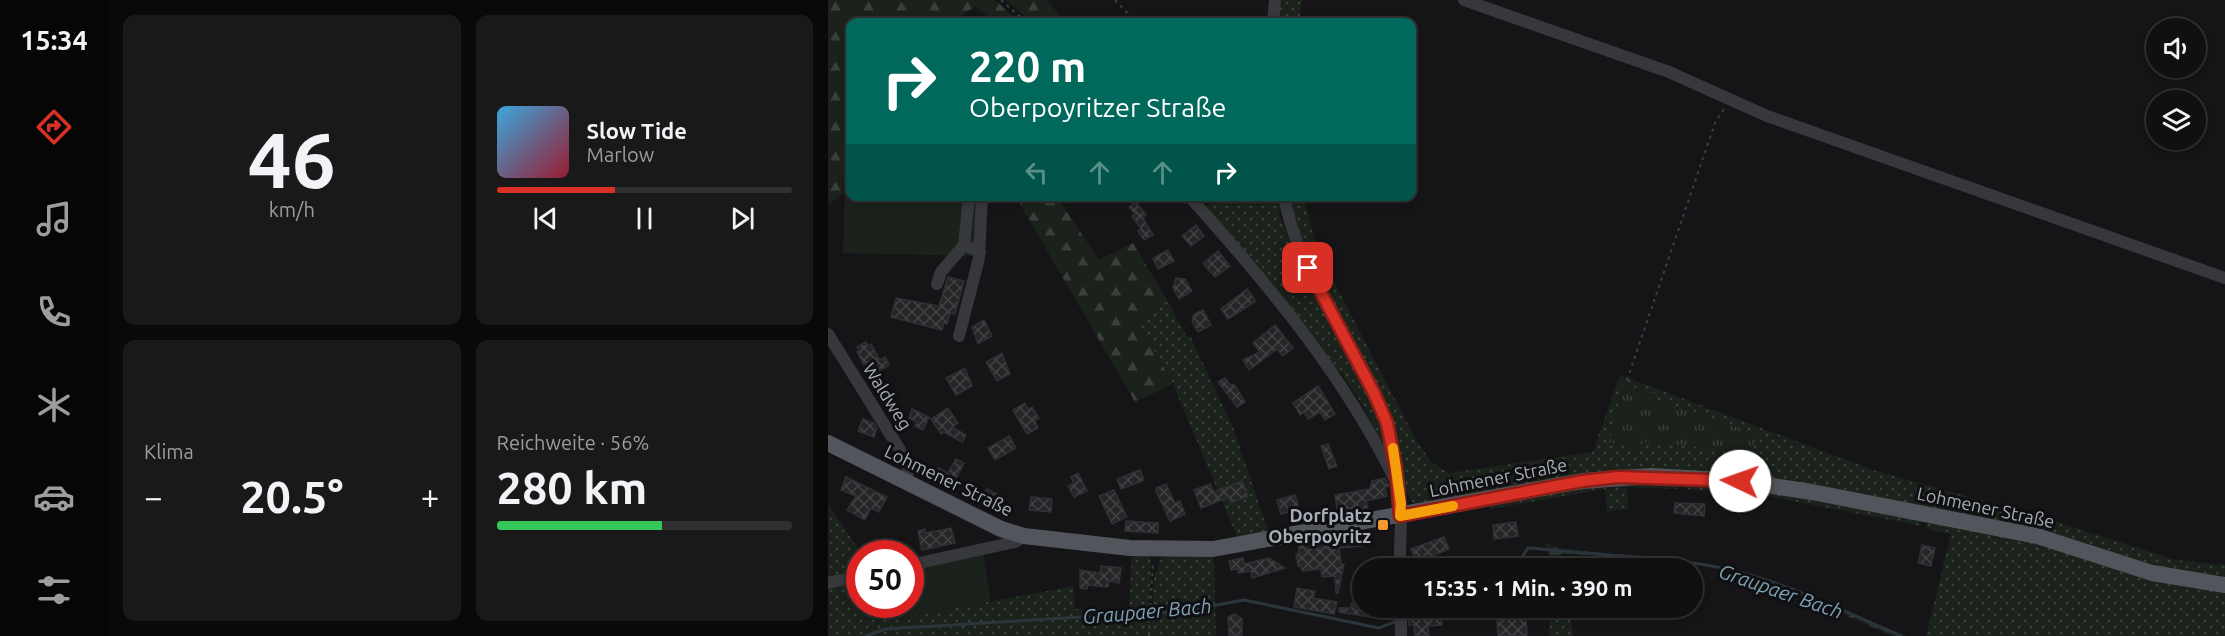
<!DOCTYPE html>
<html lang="de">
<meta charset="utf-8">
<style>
:root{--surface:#101011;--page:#19191a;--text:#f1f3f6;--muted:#9c9d9f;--line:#303031;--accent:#d93025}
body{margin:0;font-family:Ubuntu,sans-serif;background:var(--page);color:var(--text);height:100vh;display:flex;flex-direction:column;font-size:22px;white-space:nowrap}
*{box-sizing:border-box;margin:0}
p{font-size:20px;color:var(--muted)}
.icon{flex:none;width:33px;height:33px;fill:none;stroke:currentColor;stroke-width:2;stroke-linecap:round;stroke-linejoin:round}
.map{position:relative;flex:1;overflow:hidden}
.side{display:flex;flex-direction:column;gap:15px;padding:15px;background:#090909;width:720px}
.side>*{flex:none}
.guide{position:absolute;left:18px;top:18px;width:570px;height:183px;border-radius:12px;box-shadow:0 3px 9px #0003,0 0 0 2px var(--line);background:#00695c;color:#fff;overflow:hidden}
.controls{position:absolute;left:1318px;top:18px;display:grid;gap:12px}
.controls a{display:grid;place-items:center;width:60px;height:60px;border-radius:50%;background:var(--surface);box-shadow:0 3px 9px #0003,0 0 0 2px var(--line);font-size:30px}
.speed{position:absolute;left:18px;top:540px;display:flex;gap:12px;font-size:30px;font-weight:700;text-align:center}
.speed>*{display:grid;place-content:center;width:78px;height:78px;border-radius:50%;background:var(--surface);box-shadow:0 3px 9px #0003,0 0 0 2px var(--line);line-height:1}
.speed .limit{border:9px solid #d22;background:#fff;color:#111}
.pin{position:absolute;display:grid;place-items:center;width:51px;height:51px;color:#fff;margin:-26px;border-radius:12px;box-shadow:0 3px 9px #0006}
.me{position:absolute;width:66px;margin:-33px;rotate:273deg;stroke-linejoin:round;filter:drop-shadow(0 0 4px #0008)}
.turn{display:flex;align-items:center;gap:21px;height:126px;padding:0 24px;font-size:27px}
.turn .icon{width:78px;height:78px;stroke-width:2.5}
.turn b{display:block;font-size:42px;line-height:51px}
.lanes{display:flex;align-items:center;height:57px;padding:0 24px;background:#0003;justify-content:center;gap:30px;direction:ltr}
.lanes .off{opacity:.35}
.big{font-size:45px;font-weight:600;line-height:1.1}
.side .tile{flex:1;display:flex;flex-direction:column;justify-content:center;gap:9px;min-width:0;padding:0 21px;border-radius:12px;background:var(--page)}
.side .dial{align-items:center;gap:0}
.dial b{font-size:78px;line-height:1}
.song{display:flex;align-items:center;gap:18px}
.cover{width:72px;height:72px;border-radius:9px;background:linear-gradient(135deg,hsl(200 70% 55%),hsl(350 70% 35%))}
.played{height:6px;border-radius:3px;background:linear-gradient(90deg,var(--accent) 40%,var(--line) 40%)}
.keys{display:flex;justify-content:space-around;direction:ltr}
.heat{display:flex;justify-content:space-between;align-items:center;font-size:33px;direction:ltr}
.charge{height:9px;border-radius:4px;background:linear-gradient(90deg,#34c759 56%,var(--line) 0)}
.side .tiles{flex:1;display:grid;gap:15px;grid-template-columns:repeat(2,1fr)}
.trip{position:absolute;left:524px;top:558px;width:351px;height:60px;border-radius:30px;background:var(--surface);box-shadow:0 3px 9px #0003,0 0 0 2px var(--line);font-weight:600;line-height:60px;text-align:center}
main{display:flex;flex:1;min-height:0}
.tabs{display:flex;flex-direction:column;width:108px;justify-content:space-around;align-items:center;background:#060607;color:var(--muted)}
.tabs .icon{width:42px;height:42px}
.tabs .active{color:var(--accent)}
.tabs b{font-size:27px;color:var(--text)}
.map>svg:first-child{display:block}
.grass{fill:url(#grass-dots);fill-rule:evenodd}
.forest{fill:url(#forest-firs)}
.wetland{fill:url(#wetland-marsh)}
.park{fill:url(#park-tufts)}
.garden{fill:#1b221b}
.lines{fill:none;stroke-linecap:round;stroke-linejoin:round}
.stream{stroke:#2b363c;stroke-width:3}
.building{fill:url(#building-cross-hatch);stroke:#2f3033;stroke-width:1.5}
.path{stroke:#3c3f43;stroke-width:2;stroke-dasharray:3 4.5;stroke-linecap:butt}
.minor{stroke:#36383c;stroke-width:12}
.major{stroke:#52555b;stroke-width:16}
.route-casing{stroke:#8d1f18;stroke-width:15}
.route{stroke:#d93025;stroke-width:10}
.slow{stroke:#f59e0b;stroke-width:10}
.poi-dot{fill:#f7992e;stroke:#101012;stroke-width:2}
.labels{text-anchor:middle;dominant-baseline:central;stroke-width:6;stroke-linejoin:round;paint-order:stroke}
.street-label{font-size:18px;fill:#a7aeb8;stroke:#101012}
.poi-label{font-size:18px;font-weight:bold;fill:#a7aeb8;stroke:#101012;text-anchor:end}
.water-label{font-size:20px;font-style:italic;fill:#7da1b4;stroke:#101012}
</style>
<main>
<nav class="tabs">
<b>15:34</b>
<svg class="icon active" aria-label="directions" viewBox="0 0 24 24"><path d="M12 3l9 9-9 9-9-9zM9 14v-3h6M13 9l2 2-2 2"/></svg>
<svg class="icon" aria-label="music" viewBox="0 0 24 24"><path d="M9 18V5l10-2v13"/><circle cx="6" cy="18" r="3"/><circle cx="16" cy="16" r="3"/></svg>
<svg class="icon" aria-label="phone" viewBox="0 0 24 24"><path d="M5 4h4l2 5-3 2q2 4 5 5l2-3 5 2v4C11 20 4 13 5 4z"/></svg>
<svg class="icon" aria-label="climate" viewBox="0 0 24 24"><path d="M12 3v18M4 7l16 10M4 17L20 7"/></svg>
<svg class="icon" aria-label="car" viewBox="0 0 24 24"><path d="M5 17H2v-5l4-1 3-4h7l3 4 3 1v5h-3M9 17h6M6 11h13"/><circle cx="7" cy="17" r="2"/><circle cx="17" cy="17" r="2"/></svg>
<svg class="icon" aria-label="filters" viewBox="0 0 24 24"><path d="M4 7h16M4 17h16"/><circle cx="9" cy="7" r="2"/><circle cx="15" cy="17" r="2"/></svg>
</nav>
<section class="side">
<div class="tiles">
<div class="tile dial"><b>46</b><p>km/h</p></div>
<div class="tile">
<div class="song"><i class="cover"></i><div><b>Slow Tide</b><p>Marlow</p></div></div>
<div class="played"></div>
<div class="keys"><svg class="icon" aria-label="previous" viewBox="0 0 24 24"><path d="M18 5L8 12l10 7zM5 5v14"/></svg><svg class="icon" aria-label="pause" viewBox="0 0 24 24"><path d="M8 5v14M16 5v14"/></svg><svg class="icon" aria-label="next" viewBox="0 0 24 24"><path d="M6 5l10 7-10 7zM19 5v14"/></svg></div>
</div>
<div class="tile"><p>Klima</p>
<div class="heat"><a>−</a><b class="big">20.5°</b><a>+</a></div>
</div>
<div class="tile"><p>Reichweite · 56%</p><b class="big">280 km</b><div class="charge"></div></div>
</div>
</section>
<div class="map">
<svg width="1397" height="636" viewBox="0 0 1397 636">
<defs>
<pattern id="grass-dots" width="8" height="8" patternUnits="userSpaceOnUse" patternTransform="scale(1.5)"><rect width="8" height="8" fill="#1b221b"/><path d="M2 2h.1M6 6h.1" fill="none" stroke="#39403a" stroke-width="1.8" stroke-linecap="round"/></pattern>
<pattern id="forest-firs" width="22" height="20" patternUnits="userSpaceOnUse" patternTransform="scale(1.5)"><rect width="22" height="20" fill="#1b221b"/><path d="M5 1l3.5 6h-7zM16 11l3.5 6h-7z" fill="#39403a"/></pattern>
<pattern id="wetland-marsh" width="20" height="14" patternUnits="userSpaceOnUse" patternTransform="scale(1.5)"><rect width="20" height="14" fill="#1b221b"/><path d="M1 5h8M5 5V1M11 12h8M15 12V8" fill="none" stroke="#39403a"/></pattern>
<pattern id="park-tufts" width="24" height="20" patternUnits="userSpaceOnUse" patternTransform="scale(1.5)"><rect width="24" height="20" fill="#1b221b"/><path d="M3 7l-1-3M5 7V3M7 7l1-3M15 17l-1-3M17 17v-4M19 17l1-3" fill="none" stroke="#39403a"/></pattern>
<pattern id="building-cross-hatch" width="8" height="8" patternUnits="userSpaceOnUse" patternTransform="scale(1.5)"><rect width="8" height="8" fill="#252628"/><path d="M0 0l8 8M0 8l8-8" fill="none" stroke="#424345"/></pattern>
</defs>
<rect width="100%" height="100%" fill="#151517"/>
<path class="grass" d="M 451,0 L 474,0 L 471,22 L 449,22 Z
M 389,197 L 453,197 L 451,215 L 470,260 L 544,395 L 566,466 L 536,407 L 512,371 L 507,372 L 375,209 Z
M 460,197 L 476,197 L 486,237 L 507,284 L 588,440 L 604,463 L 621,473 L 765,452 L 792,375 L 1048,471 L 1220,519 L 1348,560 L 1397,565 L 1397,580 L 1356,575 L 1217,532 L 821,471 L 586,505 L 577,489 L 569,446 L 476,254 ZM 929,434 L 922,451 L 814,442 Z
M 340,302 L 359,337 L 362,336 L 405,427 L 441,534 L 410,539 L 345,384 L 310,322 Z
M 786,483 L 850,483 L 849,489 L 799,487 L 800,509 L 779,512 L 777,489 L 663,509 L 664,504 L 777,484 L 778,489 L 786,488 Z
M 858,484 L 945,489 L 1092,519 L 1093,526 L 930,494 L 858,489 Z
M 0,504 L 33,553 L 31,571 L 0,579 Z
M 1101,520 L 1214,543 L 1397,590 L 1397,636 L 1098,636 L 1123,534 L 1098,528 Z
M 304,553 L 321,555 L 323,559 L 321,617 L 324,616 L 326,577 L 334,556 L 386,555 L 388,636 L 0,636 L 0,588 L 31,580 L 32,604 L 59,605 L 62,620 L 246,586 L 247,609 L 301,610 Z
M 726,608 L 741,608 L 745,636 L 721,636 L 722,617 Z"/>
<path class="forest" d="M 0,0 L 167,0 L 191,22 L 166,22 L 148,6 L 123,22 L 22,22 L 22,84 L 20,84 L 15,194 L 0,205 Z
M 178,0 L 218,0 L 238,22 L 203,22 Z
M 188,197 L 229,197 L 271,260 L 305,243 L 340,302 L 310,322 L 345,384 L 307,402 Z"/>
<path class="wetland" d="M 717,543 L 732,548 L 896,567 L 953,584 L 1079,636 L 1065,636 C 1010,613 953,583 894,570 C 842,559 787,557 734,554 L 722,560 Z"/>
<path class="park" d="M 795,384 L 826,393 L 827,399 L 929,434 L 923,451 L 815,442 L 811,450 L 781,442 Z"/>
<path class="garden" d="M 20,84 L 22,84 L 22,196 L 150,197 L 147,256 L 15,253 Z
M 155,554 L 163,601 L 62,620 L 59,605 L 82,604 L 83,568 Z"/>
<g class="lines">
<path class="stream" d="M 655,568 L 694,557 L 700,548 L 704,548 C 767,556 832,555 894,568 C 954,580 1017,612 1073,636
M 577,616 L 593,608
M 38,636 L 57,629 L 356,611 L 416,600 L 551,628 L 569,621"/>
</g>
<path class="building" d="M 308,202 L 318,215 L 315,218 L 325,235 L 316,240 L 310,231 L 313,229 L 304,216 L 307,214 L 301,207 Z
M 368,225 L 376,236 L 363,246 L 354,236 Z
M 340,250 L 346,261 L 330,269 L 325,258 Z
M 390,251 L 402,266 L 387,277 L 375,263 Z
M 120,277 L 136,281 L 127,314 L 122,313 L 119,324 L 116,323 L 114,330 L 63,317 L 68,298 L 111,306 Z
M 348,278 L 357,279 L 364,291 L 351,299 L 345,288 Z
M 419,289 L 428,301 L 400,319 L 393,309 Z
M 375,310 L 383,325 L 370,332 L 364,321 L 366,314 Z
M 156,320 L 164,336 L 150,344 L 144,327 Z
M 447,325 L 465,348 L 455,356 L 449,349 L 421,370 L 415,360 L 432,352 L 425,343 Z
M 38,342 L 40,346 L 43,344 L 52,360 L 57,357 L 61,365 L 49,372 L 42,361 L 36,365 L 29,352 L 32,351 L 29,347 Z
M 174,353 L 182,374 L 169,381 L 158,362 Z
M 137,368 L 144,386 L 128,395 L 118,378 Z
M 397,378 L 403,386 L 406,384 L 417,402 L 409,407 L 390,382 Z
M 490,386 L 507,414 L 497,420 L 492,412 L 480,419 L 476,412 L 472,415 L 465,403 Z
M 197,403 L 200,409 L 204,407 L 211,418 L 207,421 L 210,428 L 199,434 L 185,410 Z
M 120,408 L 130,423 L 124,427 L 138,435 L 134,442 L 116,432 L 113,434 L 103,419 Z
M 84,409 L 101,417 L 95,430 L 87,426 L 89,422 L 81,418 Z
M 35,419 L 46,423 L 49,428 L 46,437 L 30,431 Z
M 181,436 L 188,448 L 167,460 L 160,448 Z
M 500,444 L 509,466 L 501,469 L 493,446 Z
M 128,459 L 136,463 L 123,488 L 105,478 L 111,468 L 120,473 Z
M 312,470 L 316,480 L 293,489 L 289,479 Z
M 250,473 L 259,491 L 246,497 L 240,486 L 246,483 L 243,477 Z
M 18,477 L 59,497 L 51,512 L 43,508 L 37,520 L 19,510 L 28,496 L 13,490 Z
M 557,478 L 561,486 L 557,487 L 559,496 L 538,501 L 540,510 L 510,515 L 507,495 L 542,489 L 544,481 Z
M 414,481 L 420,496 L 403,503 L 401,497 L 373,508 L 366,490 L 382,484 L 386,492 Z
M 338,484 L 347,503 L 352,501 L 357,514 L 342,521 L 328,491 L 328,488 Z
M 159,489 L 174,497 L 166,510 L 151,502 Z
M 286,490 L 299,517 L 284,524 L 271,496 Z
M 467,495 L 471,509 L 453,514 L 449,500 Z
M 203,497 L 224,499 L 223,512 L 201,510 Z
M 847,503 L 877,504 L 876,516 L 846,513 Z
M 298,521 L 330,523 L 330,533 L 297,531 Z
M 688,522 L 690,536 L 666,539 L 665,525 Z
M 123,528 L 127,543 L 94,550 L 90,531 L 97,529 L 98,533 Z
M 532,533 L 534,546 L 511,548 L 513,564 L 516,564 L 510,593 L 508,593 L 507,576 L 494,577 L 493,569 L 474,571 L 473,565 L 470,566 L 468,554 L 471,554 L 471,544 Z
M 616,537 L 621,549 L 588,562 L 583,549 Z
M 1094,545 L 1107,548 L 1103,566 L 1090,563 Z
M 415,558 L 416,564 L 441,558 L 457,568 L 424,578 L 423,571 L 410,573 L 410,569 L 403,570 L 401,561 Z
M 273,566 L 293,568 L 291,583 L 281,581 L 280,587 L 259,585 L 259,589 L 252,588 L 252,570 L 272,573 Z
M 469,588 L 487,591 L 485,598 L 509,602 L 506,614 L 466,607 Z
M 524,603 L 534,605 L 534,608 L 550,608 L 548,618 L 511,612 L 511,608 L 523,608 Z
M 613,613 L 614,625 L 600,626 L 601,636 L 587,636 L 586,625 L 581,625 L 581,616 Z
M 407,614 L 414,619 L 414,635 L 401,636 L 400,617 Z
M 698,618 L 699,636 L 670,636 L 669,620 Z"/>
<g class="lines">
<path class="path" d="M 173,0 L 198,22
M 287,0 L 308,22
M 799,380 L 887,123 L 896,109
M 321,636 L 325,561"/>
<path class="minor" d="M 636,0 L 841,72 L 939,116 L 1397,278
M 445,22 L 447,0
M 141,196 L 136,245 L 152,252
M 361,196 C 439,283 516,375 567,480
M 456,196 C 471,281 533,344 559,424 C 567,449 572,479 573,505 C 574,526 571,547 572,568
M 109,284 L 113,272 L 136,245
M 0,334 L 72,450 L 80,466 L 79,480
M 131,336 L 151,258 L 154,196
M 82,565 L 187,542 L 196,536
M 0,583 L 32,576
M 573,636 L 573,608"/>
<path class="major" d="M 0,443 L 173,529 L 196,536 L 302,548 L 385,549 L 754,481 L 823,476 L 912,481 L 984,492 L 1209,536 L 1324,573 L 1397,585"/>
</g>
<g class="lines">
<g class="route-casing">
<path id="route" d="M 480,268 L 546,393 L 559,423 L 568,469 L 572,516 L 754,481 L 790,477 L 912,481"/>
</g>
<use href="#route" class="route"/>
<path class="slow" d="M 565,448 L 573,504 L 572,516 L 625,506"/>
</g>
<rect class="poi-dot" x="549" y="519" width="12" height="12" rx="3"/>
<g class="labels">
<g class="street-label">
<text transform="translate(60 396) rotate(58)">Waldweg</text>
<text transform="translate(670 477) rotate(-11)">Lohmener Straße</text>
<text transform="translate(121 480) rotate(26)">Lohmener Straße</text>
<text transform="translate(1158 507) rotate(12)">Lohmener Straße</text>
</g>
<g class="poi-label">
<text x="543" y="515">Dorfplatz<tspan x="543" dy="21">Oberpoyritz</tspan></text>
</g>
<g class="water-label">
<text transform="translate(953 591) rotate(19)">Graupaer Bach</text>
<text transform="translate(319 611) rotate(-5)">Graupaer Bach</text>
</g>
</g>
</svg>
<div class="controls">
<a><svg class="icon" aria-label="sound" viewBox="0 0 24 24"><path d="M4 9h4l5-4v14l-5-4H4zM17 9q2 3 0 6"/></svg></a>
<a><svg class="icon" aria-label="layers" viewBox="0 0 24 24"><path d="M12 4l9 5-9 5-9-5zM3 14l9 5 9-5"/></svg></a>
</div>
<div class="speed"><div class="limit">50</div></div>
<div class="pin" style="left:480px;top:268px;background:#d93025"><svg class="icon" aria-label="arrive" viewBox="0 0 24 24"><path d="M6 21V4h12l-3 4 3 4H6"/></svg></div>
<svg class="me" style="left:912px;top:481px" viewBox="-20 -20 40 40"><circle r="19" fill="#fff"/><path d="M0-13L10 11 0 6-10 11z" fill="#d93025"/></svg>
<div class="trip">15:35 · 1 Min. · 390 m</div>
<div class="guide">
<div class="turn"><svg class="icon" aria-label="right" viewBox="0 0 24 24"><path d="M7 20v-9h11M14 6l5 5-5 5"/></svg><div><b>220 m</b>Oberpoyritzer Straße</div></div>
<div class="lanes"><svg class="icon off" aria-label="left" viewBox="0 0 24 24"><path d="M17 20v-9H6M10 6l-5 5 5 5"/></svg><svg class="icon off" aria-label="ahead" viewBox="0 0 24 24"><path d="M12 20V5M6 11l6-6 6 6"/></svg><svg class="icon off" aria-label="ahead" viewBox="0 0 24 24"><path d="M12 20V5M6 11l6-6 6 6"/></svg><svg class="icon" aria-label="right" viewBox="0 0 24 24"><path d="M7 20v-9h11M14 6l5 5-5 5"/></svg></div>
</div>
</div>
</main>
